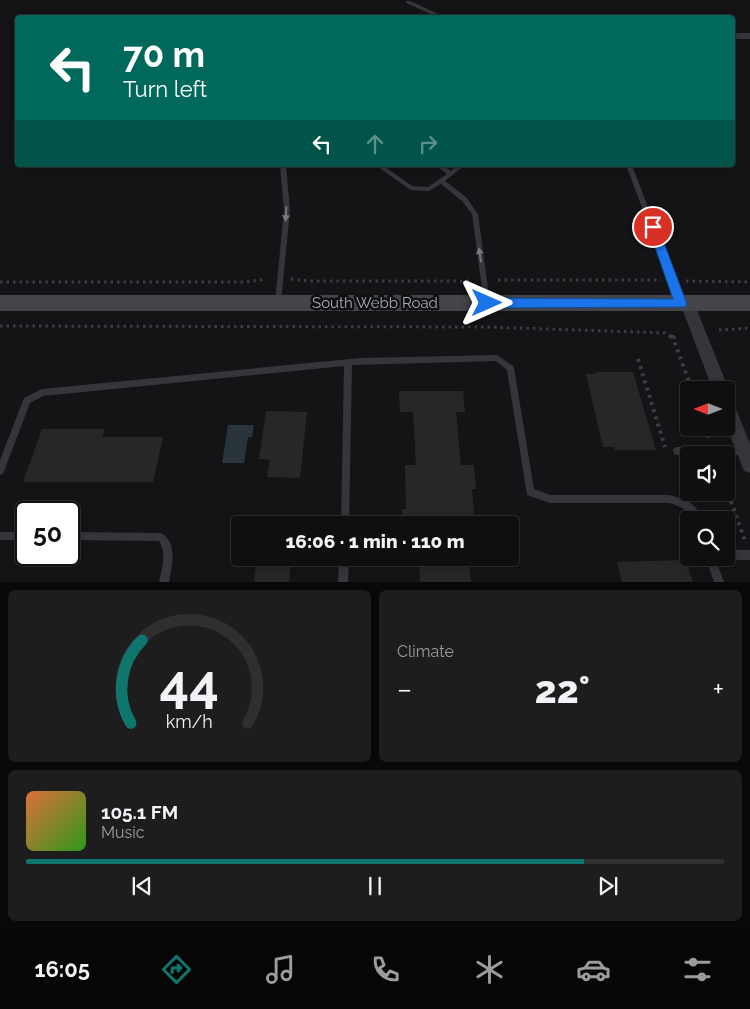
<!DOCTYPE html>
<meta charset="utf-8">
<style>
:root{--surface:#0f0f10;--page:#1d1d1e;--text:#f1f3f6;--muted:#9b9c9f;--line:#2f2f30;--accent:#0f766e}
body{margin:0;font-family:Raleway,sans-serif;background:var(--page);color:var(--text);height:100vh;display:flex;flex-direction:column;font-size:19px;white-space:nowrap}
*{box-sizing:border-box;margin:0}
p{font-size:16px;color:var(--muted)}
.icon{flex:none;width:28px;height:28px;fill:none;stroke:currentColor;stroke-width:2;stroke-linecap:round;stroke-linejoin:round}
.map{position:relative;height:582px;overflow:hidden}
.panel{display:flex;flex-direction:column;gap:8px;padding:8px;background:#080809;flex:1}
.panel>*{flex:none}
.banner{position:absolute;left:15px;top:15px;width:720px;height:152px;border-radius:5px;box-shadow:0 2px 8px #0003,0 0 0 1px var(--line);background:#00695c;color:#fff;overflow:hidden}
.needle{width:32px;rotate:270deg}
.fabs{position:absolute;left:680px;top:381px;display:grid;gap:10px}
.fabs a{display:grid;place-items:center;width:55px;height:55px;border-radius:5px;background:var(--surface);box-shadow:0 2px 8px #0003,0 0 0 1px var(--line);font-size:25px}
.speed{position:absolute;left:15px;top:501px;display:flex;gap:10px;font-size:25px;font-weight:700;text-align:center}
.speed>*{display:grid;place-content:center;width:65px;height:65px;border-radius:50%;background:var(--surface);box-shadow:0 2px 8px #0003,0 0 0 1px var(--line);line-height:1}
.speed .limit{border:2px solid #111;border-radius:8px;background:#fff;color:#111}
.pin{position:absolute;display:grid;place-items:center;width:42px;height:42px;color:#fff;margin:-21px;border:2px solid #fff;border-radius:50%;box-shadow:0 1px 5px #0007}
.me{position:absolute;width:55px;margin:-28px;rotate:90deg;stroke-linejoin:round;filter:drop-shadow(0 0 4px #0008)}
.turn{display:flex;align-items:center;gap:18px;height:105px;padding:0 25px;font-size:22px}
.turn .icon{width:65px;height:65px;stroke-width:2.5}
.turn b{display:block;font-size:35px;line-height:42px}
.lanes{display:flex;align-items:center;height:48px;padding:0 25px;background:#0003;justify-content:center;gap:25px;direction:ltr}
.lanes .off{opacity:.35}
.big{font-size:38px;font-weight:800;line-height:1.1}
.panel .tile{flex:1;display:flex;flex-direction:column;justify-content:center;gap:8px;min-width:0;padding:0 18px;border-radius:8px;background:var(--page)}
.panel .dial{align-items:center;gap:0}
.dial svg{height:130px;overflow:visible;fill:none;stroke:var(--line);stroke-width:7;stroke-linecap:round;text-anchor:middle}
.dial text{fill:var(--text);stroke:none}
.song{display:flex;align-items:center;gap:15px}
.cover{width:60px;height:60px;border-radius:8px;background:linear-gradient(135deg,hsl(20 70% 55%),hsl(110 70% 35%))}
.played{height:5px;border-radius:2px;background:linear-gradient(90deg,var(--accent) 80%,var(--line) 80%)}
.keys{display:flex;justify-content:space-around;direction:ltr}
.heat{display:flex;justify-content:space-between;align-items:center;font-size:28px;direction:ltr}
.panel .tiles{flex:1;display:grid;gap:8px;grid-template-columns:1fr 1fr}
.tile:last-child{grid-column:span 2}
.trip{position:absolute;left:231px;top:516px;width:288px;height:50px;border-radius:5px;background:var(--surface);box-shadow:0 2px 8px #0003,0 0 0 1px var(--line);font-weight:800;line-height:50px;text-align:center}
.tab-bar{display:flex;height:80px;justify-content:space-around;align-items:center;background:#060606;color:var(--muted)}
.tab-bar .icon{width:35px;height:35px}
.tab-bar .selected{color:var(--accent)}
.tab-bar b{font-size:22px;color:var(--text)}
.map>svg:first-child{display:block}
.water{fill:#29343b}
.building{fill:#27272a}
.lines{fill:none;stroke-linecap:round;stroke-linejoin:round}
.path-far1{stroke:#3b3d42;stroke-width:3;stroke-dasharray:2.5 4;stroke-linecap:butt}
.path{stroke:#3b3d42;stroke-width:4;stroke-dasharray:3 4.5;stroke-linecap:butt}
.lane{fill:#35363b;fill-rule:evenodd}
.street{fill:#35363b;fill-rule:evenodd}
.secondary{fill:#43454b;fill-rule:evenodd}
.oneway{fill:#73777f}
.route{fill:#1a73e8;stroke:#114b97}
.labels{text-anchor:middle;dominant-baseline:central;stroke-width:5;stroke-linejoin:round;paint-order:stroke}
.street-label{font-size:15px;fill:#a5acb7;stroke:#0f0f11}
</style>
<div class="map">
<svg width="750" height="582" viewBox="0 0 750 582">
<rect width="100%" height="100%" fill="#141416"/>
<path class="water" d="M 228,425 L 254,425 L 252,437 L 248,437 L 244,463 L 222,463 Z"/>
<path class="building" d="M 595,372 L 633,372 L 656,450 L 615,450 L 614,447 L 603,447 L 586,374 L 596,374 Z
M 399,391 L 463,391 L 465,412 L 456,412 L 461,465 L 474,465 L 476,489 L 472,489 L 475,525 L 402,525 L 402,509 L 406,509 L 405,465 L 416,465 L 413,412 L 400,412 Z
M 266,411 L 307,412 L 300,478 L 267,477 L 270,460 L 259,459 Z
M 42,429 L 105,429 L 102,437 L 163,437 L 153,482 L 23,482 Z
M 257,558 L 291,558 L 289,582 L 254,582 Z
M 419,558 L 469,558 L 471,582 L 420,582 Z
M 686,560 L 693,582 L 622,582 L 617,562 Z"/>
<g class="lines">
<path class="path-far1" d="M 291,279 L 309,281 L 472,281
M 498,280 L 661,280
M 686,281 L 750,282
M 0,282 L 246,282 L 266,279
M 0,326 L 488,327 L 665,333 L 672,338
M 719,330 L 750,328
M 673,338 L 676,335"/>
<path class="path" d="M 670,336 L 673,338
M 675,336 L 673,338 L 692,390
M 638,359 L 665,447
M 705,428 L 709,438
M 726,487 L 745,541"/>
<path class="lane" d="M 406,1 L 410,1 L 447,18 L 440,18 L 406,3 Z
M 280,165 L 286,165 L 290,210 L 281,302 L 280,304 L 276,304 L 275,302 L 284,210 Z
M 375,165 L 382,165 L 412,186 L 428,187 L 447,174 L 435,165 L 442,165 L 451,171 L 458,165 L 465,165 L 445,181 L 466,197 L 478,214 L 490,303 L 489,305 L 485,305 L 484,303 L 472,214 L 462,201 L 441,184 L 429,191 L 411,190 Z
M 626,165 L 632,165 L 684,303 L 683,305 L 679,305 L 678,303 Z
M 497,355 L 513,366 L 514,368 L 534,489 L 550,495 L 669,495 C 686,499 696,503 703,520 L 694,520 C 688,510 680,506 669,503 L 550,503 L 527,495 L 507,370 L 496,361 L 352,365 L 349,525 L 341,525 L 344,366 L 43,396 L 30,403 L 3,474 L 0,475 L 0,460 L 24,398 L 42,389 L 360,358 Z
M 677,447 L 744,447 L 747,448 L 748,451 L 747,454 L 744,455 L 677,455 L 674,454 L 673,451 L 674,448 Z
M 0,532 L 26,532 L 26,540 L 0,540 Z
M 69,532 L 161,533 C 178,542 172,566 169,582 L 159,582 C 162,568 167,554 159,541 L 69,540 Z
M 726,550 L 750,550 L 750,560 L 726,560 L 722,558 L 726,558 Z
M 339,558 L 349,558 L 348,582 L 338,582 Z
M 706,558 L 715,558 L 724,582 L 714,582 Z"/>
<path class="street" d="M 732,33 L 750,33 L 750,39 L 732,39 Z
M 687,297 L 692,299 L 694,303 L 729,390 L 726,395 L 726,390 L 713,390 L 680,303 L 682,299 Z
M 726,397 L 732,399 L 750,444 L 750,473 L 744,471 L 726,425 Z"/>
<path class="secondary" d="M 0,295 L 750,295 L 750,311 L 0,311 Z"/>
</g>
<defs><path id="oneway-solid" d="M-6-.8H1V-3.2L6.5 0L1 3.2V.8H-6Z" transform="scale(1.25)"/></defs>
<g class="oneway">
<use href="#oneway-solid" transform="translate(286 214) rotate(93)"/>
<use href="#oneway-solid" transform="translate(480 255) rotate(-98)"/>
</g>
<path class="route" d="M 653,223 L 658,227 L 687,304 L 685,307 L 487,308 L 483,306 L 481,303 L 483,300 L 487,298 L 673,299 L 648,227 Z"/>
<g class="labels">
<g class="street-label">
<text x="375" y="303">South Webb Road</text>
</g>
</g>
</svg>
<div class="fabs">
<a><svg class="needle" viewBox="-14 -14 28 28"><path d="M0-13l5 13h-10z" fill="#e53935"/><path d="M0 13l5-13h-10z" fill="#9b9c9f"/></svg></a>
<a><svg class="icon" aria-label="sound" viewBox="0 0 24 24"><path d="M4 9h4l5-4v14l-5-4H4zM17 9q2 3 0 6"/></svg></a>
<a><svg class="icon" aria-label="search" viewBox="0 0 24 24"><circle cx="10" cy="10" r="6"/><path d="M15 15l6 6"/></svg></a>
</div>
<div class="speed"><div class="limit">50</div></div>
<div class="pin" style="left:653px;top:227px;background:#d93025"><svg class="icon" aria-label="arrive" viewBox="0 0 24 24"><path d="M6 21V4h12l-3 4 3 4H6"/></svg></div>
<svg class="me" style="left:487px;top:303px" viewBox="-20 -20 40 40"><path d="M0-17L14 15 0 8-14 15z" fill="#1a73e8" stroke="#fff" stroke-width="4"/></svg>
<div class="trip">16:06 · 1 min · 110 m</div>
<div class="banner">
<div class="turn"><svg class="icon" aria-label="left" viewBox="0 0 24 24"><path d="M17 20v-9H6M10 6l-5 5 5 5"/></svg><div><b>70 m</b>Turn left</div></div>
<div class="lanes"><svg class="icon" aria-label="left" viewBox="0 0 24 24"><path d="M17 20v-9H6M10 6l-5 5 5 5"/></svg><svg class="icon off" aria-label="ahead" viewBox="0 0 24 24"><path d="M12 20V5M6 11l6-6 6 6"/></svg><svg class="icon off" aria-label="right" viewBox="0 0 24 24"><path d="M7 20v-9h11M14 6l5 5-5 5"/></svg></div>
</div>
</div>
<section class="panel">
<div class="tiles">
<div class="tile dial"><svg viewBox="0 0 100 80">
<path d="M14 69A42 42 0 1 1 86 69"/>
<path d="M14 69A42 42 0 0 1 21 18" stroke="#0f766e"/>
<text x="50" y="56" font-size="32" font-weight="700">44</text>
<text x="50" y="72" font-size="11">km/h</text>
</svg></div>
<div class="tile"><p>Climate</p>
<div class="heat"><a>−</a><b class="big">22°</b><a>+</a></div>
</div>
<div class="tile">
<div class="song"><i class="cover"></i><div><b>105.1 FM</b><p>Music</p></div></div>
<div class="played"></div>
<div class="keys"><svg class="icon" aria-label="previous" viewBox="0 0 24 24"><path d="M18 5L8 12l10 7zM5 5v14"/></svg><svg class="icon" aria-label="pause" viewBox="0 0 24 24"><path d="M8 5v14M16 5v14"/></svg><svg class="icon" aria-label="next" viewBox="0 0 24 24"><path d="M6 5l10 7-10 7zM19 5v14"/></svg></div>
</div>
</div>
</section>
<nav class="tab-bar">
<b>16:05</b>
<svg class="icon selected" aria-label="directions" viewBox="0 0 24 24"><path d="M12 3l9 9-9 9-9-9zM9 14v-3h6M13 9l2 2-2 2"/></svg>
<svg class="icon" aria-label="music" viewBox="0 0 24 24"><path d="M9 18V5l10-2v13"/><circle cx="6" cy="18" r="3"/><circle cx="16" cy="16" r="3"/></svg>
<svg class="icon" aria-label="phone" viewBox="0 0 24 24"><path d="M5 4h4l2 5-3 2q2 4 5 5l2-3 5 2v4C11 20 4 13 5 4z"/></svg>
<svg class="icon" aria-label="climate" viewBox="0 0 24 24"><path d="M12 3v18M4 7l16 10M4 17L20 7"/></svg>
<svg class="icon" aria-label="car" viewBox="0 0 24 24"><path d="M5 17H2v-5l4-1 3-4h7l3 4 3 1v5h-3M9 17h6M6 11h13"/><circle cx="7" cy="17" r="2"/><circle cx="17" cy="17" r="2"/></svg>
<svg class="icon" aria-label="filters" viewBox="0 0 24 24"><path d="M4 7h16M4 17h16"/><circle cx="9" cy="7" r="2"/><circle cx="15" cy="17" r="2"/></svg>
</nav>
